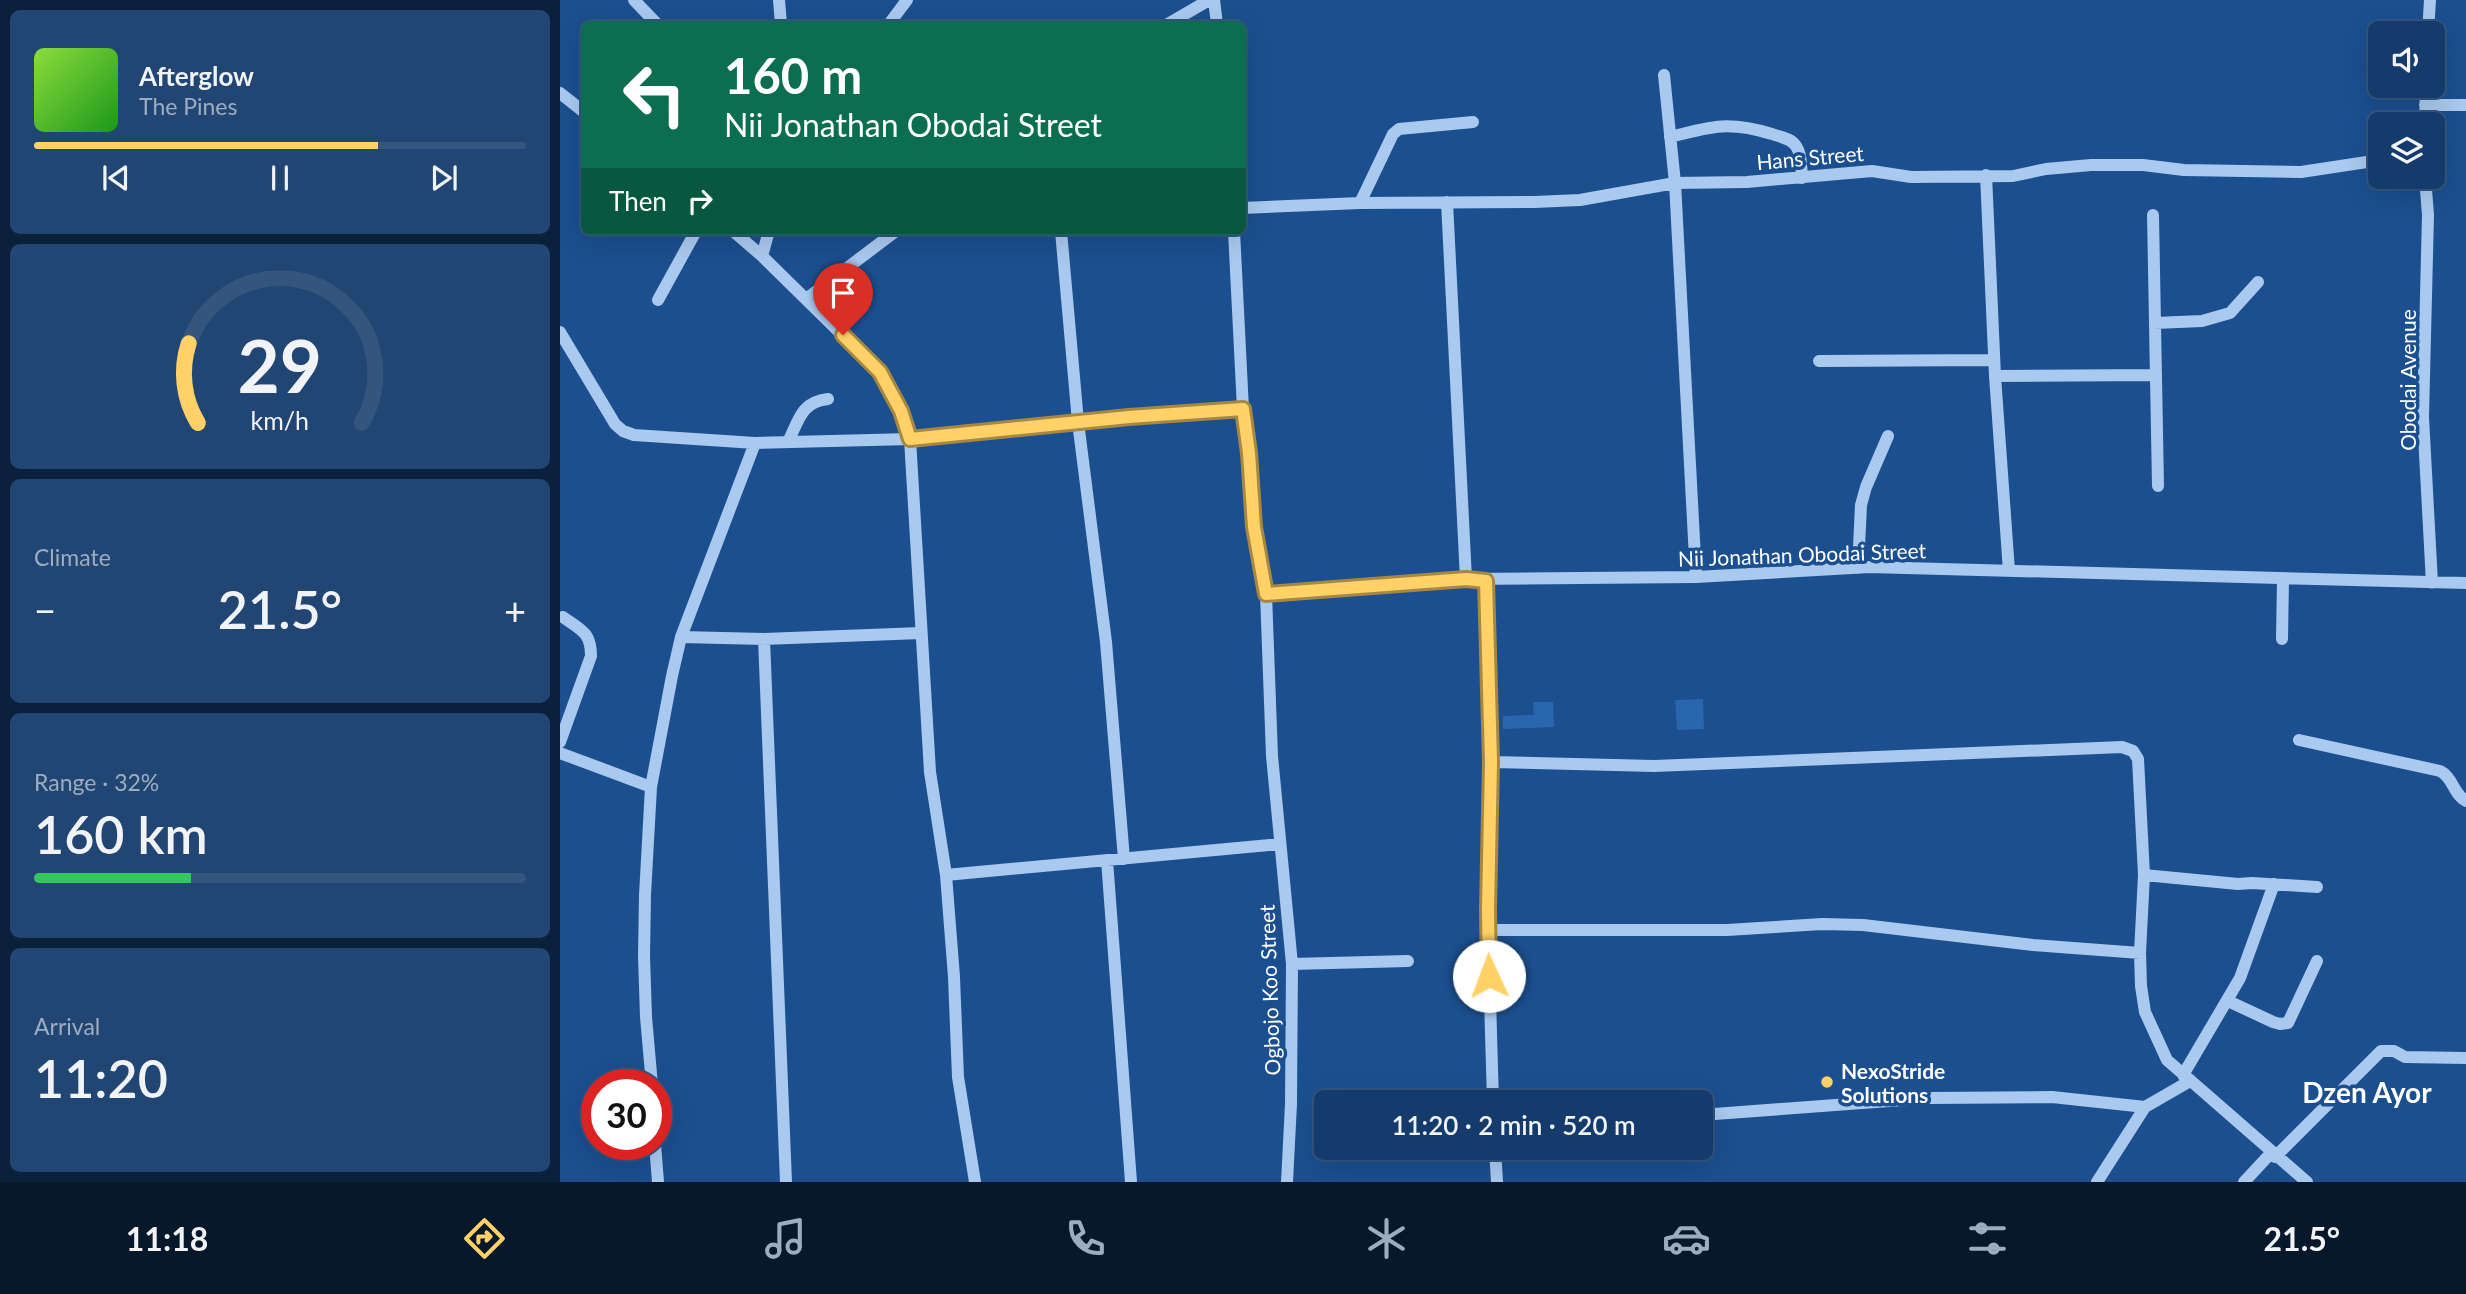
<!DOCTYPE html>
<meta charset="utf-8">
<style>
:root{--surface:#143b6b;--page:#214673;--text:#f1f3f6;--muted:#9dadc1;--line:#33557e;--accent:#ffd166}
body{margin:0;font-family:Lato,sans-serif;background:var(--page);color:var(--text);height:100vh;display:flex;flex-direction:column;font-size:26px;white-space:nowrap}
*{box-sizing:border-box;margin:0}
p{font-size:23px;color:var(--muted)}
.icon{flex:none;width:38px;height:38px;fill:none;stroke:currentColor;stroke-width:2;stroke-linecap:round;stroke-linejoin:round}
.map{position:relative;flex:1;overflow:hidden}
.details{display:flex;flex-direction:column;gap:10px;padding:10px;background:#0b203b;width:560px}
.details>*{flex:none}
.banner{position:absolute;left:21px;top:21px;width:665px;height:214px;border-radius:10px;box-shadow:0 7px 28px #0002,0 0 0 2px var(--line);background:#0b6e4f;color:#fff;overflow:hidden}
.tools{position:absolute;left:1808px;top:21px;display:grid;gap:14px}
.tools a{display:grid;place-items:center;width:77px;height:77px;border-radius:10px;background:var(--surface);box-shadow:0 7px 28px #0002,0 0 0 2px var(--line);font-size:35px}
.speed{position:absolute;left:21px;top:1069px;display:flex;gap:14px;font-size:35px;font-weight:700;text-align:center}
.speed>*{display:grid;place-content:center;width:91px;height:91px;border-radius:50%;background:var(--surface);box-shadow:0 7px 28px #0002,0 0 0 2px var(--line);line-height:1}
.speed .limit{border:10px solid #d22;background:#fff;color:#111}
.pin{position:absolute;display:grid;place-items:center;width:60px;height:60px;color:#fff;margin:-72px -30px;border-radius:50% 50% 50% 0;rotate:-45deg;box-shadow:0 0 7px #0007}
.pin .icon{rotate:45deg}
.me{position:absolute;width:77px;margin:-38px;rotate:358deg;stroke-linejoin:round;filter:drop-shadow(0 0 5px #0008)}
.turn{display:flex;align-items:center;gap:24px;height:147px;padding:0 28px;font-size:32px}
.turn .icon{width:91px;height:91px;stroke-width:2.5}
.turn b{display:block;font-size:49px;line-height:60px}
.then{display:flex;align-items:center;height:66px;padding:0 28px;background:#0003;gap:14px;font-size:26px}
.big{font-size:52px;font-weight:600;line-height:1.1}
.details .tile{flex:1;display:flex;flex-direction:column;justify-content:center;gap:10px;min-width:0;padding:0 24px;border-radius:10px;background:var(--page)}
.details .dial{align-items:center;gap:0}
.dial svg{height:182px;overflow:visible;fill:none;stroke:var(--line);stroke-width:7;stroke-linecap:round;text-anchor:middle}
.dial text{fill:var(--text);stroke:none}
.song{display:flex;align-items:center;gap:21px}
.cover{width:84px;height:84px;border-radius:10px;background:linear-gradient(135deg,hsl(90 70% 55%),hsl(120 70% 35%))}
.played{height:7px;border-radius:4px;background:linear-gradient(90deg,var(--accent) 70%,var(--line) 70%)}
.keys{display:flex;justify-content:space-around;direction:ltr}
.heat{display:flex;justify-content:space-between;align-items:center;font-size:38px;direction:ltr}
.charge{height:10px;border-radius:5px;background:linear-gradient(90deg,#34c759 32%,var(--line) 0)}
.trip{position:absolute;left:754px;top:1090px;width:399px;height:70px;border-radius:10px;background:var(--surface);box-shadow:0 7px 28px #0002,0 0 0 2px var(--line);font-weight:600;line-height:70px;text-align:center}
.dock{display:flex;height:112px;justify-content:space-around;align-items:center;background:#08182b;color:var(--muted)}
.dock .icon{width:49px;height:49px}
.dock .on{color:var(--accent)}
.dock b{font-size:32px;color:var(--text)}
main{display:flex;flex:1;min-height:0}
.map>svg:first-child{display:block}
.building{fill:#2a66ad}
.lines{fill:none;stroke-linecap:round;stroke-linejoin:round}
.minor{stroke:#a9c9ee;stroke-width:12}
.route-casing{stroke:#a68842;stroke-width:18}
.route{stroke:#ffd166;stroke-width:12}
.poi-dot{fill:#ffd166;stroke:#1b4f8f;stroke-width:2.5}
.labels{text-anchor:middle;dominant-baseline:central;stroke-width:7;stroke-linejoin:round;paint-order:stroke}
.street-label{font-size:21px;fill:#fff;stroke:#1b4f8f}
.poi-label{font-size:21px;font-weight:bold;fill:#fff;stroke:#1b4f8f;text-anchor:start}
.district-label{font-size:28px;font-weight:bold;fill:#fff;stroke:#1b4f8f}
</style>
<main>
<section class="details">
<div class="tile">
<div class="song"><i class="cover"></i><div><b>Afterglow</b><p>The Pines</p></div></div>
<div class="played"></div>
<div class="keys"><svg class="icon" aria-label="previous" viewBox="0 0 24 24"><path d="M18 5L8 12l10 7zM5 5v14"/></svg><svg class="icon" aria-label="pause" viewBox="0 0 24 24"><path d="M8 5v14M16 5v14"/></svg><svg class="icon" aria-label="next" viewBox="0 0 24 24"><path d="M6 5l10 7-10 7zM19 5v14"/></svg></div>
</div>
<div class="tile dial"><svg viewBox="0 0 100 80">
<path d="M14 69A42 42 0 1 1 86 69"/>
<path d="M14 69A42 42 0 0 1 10 34" stroke="#ffd166"/>
<text x="50" y="56" font-size="32" font-weight="700">29</text>
<text x="50" y="72" font-size="11">km/h</text>
</svg></div>
<div class="tile"><p>Climate</p>
<div class="heat"><a>−</a><b class="big">21.5°</b><a>+</a></div>
</div>
<div class="tile"><p>Range · 32%</p><b class="big">160 km</b><div class="charge"></div></div>
<div class="tile"><p>Arrival</p><b class="big">11:20</b></div>
</section>
<div class="map">
<svg width="1906" height="1182" viewBox="0 0 1906 1182">
<rect width="100%" height="100%" fill="#1b4f8f"/>
<path class="building" d="M 1143,699 L 1144,729 L 1117,730 L 1115,700 Z
M 973,702 L 993,702 L 994,727 L 943,729 L 943,716 L 974,715 Z"/>
<g class="lines">
<path class="minor" d="M 74,0 L 97,24
M 219,0 L 221,24
M 654,0 L 657,24
M 329,24 L 347,0
M 608,24 L 649,0
M 1868,33 L 1870,0
M 1104,75 L 1115,183 L 1136,577
M 0,93 L 24,112
M 1865,105 L 1906,105
M 1865,124 L 1866,86
M 1110,137 C 1152,126 1169,121 1212,134 C 1220,137 1231,138 1236,146 C 1242,155 1241,168 1242,178
M 1426,175 L 1435,376 L 1449,571
M 1865,177 L 1868,215 L 1863,417 L 1872,583
M 887,202 L 906,579
M 800,203 L 833,134 L 839,129 L 913,122
M 682,208 L 800,203 L 974,202 L 1020,200 L 1115,183 L 1187,182 L 1312,171 L 1351,177 L 1453,176 L 1486,169 L 1531,165 L 1583,165 L 1624,170 L 1741,172 L 1820,160
M 1593,215 L 1598,486
M 173,231 L 202,256 L 320,372 L 341,411 L 350,439 L 370,772 L 386,875 L 394,977 L 398,1077 L 415,1182
M 501,231 L 518,422 L 546,642 L 564,859
M 674,231 L 683,409 L 689,453 L 694,527 L 706,594 L 712,756 L 732,964 L 731,1104 L 727,1182
M 202,256 L 209,231
M 246,299 L 336,231
M 98,300 L 136,231
M 1595,323 L 1642,321 L 1670,313 L 1698,282
M 0,332 L 55,424 L 63,431 L 74,435 L 195,443 L 350,439 L 569,417 L 683,409
M 1259,361 L 1434,360
M 1435,376 L 1596,375
M 228,442 C 239,420 241,402 268,399
M 1298,568 L 1301,505 L 1306,487 L 1328,436
M 926,581 L 931,762 L 928,930 L 933,1102
M 706,594 L 906,579 L 1136,577 L 1309,567 L 1906,583
M 121,637 L 204,639 L 361,633
M 204,639 L 226,1182
M 1722,639 L 1723,579
M 1739,740 L 1880,771 C 1893,777 1893,794 1906,801
M 0,742 L 31,656 C 31,632 21,630 3,617
M 0,753 L 91,787
M 931,762 L 1094,766 L 1562,747 L 1573,751 L 1578,759 L 1584,875 L 1580,953 L 1581,986 L 1585,1012 L 1607,1060 L 1747,1182
M 547,860 L 571,1182
M 386,875 L 720,844
M 1584,875 L 1678,884 L 1692,883 L 1757,887
M 928,930 L 1167,930 L 1262,924 L 1303,925 L 1473,945 L 1580,953
M 732,964 L 848,961
M 1668,1001 L 1713,1022 L 1720,1024 L 1728,1023 L 1757,961
M 1623,1075 L 1680,978 L 1714,884
M 92,1085 L 86,1017 L 84,956 L 85,895 L 91,787 L 112,676 L 121,637 L 195,443
M 1141,1115 L 1370,1098 L 1492,1097 L 1585,1107 L 1630,1081
M 95,1144 L 98,1182
M 935,1148 L 937,1182
M 1715,1157 L 1821,1051 L 1834,1051 L 1845,1057 L 1906,1058
M 1537,1182 L 1585,1107
M 1684,1182 L 1711,1153"/>
</g>
<g class="lines">
<g class="route-casing">
<path id="route" d="M 283,335 L 320,372 L 341,411 L 350,439 L 569,417 L 683,409 L 689,453 L 694,527 L 706,594 L 906,579 L 926,581 L 931,762 L 928,909 L 929,976"/>
</g>
<use href="#route" class="route"/>
</g>
<circle class="poi-dot" cx="1267" cy="1082" r="7"/>
<g class="labels">
<g class="street-label">
<text transform="translate(1250 157) rotate(-5)">Hans Street</text>
<text transform="translate(1847 380) rotate(-90)">Obodai Avenue</text>
<text transform="translate(1242 554) rotate(-2)">Nii Jonathan Obodai Street</text>
<text transform="translate(709 990) rotate(-92)">Ogbojo Koo Street</text>
</g>
<g class="poi-label">
<text x="1281" y="1070">NexoStride<tspan x="1281" dy="24">Solutions</tspan></text>
</g>
<g class="district-label">
<text x="1807" y="1092">Dzen Ayor</text>
</g>
</g>
</svg>
<div class="tools">
<a><svg class="icon" aria-label="sound" viewBox="0 0 24 24"><path d="M4 9h4l5-4v14l-5-4H4zM17 9q2 3 0 6"/></svg></a>
<a><svg class="icon" aria-label="layers" viewBox="0 0 24 24"><path d="M12 4l9 5-9 5-9-5zM3 14l9 5 9-5"/></svg></a>
</div>
<div class="speed"><div class="limit">30</div></div>
<div class="pin" style="left:283px;top:335px;background:#d93025"><svg class="icon" aria-label="arrive" viewBox="0 0 24 24"><path d="M6 21V4h12l-3 4 3 4H6"/></svg></div>
<svg class="me" style="left:929px;top:976px" viewBox="-20 -20 40 40"><circle r="19" fill="#fff"/><path d="M0-13L10 11 0 6-10 11z" fill="#ffd166"/></svg>
<div class="trip">11:20 · 2 min · 520 m</div>
<div class="banner">
<div class="turn"><svg class="icon" aria-label="left" viewBox="0 0 24 24"><path d="M17 20v-9H6M10 6l-5 5 5 5"/></svg><div><b>160 m</b>Nii Jonathan Obodai Street</div></div>
<div class="then">Then<svg class="icon" aria-label="right" viewBox="0 0 24 24"><path d="M7 20v-9h11M14 6l5 5-5 5"/></svg></div>
</div>
</div>
</main>
<nav class="dock">
<b>11:18</b>
<svg class="icon on" aria-label="directions" viewBox="0 0 24 24"><path d="M12 3l9 9-9 9-9-9zM9 14v-3h6M13 9l2 2-2 2"/></svg>
<svg class="icon" aria-label="music" viewBox="0 0 24 24"><path d="M9 18V5l10-2v13"/><circle cx="6" cy="18" r="3"/><circle cx="16" cy="16" r="3"/></svg>
<svg class="icon" aria-label="phone" viewBox="0 0 24 24"><path d="M5 4h4l2 5-3 2q2 4 5 5l2-3 5 2v4C11 20 4 13 5 4z"/></svg>
<svg class="icon" aria-label="climate" viewBox="0 0 24 24"><path d="M12 3v18M4 7l16 10M4 17L20 7"/></svg>
<svg class="icon" aria-label="car" viewBox="0 0 24 24"><path d="M5 17H2v-5l4-1 3-4h7l3 4 3 1v5h-3M9 17h6M6 11h13"/><circle cx="7" cy="17" r="2"/><circle cx="17" cy="17" r="2"/></svg>
<svg class="icon" aria-label="filters" viewBox="0 0 24 24"><path d="M4 7h16M4 17h16"/><circle cx="9" cy="7" r="2"/><circle cx="15" cy="17" r="2"/></svg>
<b>21.5°</b>
</nav>
